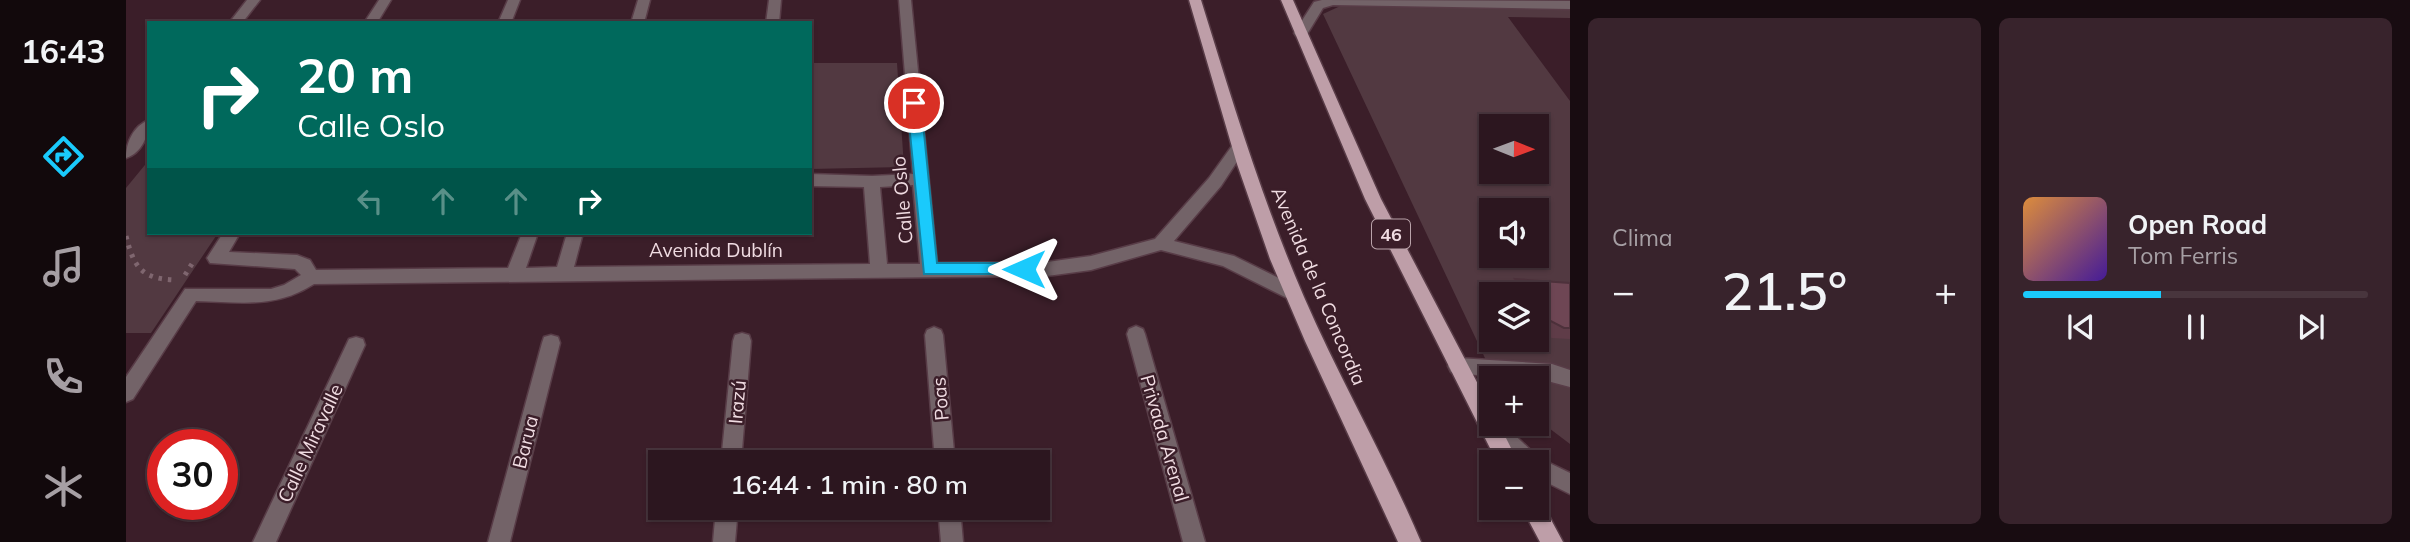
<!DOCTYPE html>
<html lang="es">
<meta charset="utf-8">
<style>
:root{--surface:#2c161f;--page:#38232c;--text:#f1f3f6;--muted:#a69fa4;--line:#48353d;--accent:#1acafc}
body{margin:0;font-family:Mulish,sans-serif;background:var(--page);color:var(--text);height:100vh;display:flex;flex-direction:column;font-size:26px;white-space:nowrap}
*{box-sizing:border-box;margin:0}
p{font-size:23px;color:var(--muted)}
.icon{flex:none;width:38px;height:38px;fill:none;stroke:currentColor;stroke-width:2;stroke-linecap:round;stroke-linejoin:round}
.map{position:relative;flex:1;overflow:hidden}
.panel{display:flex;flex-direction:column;gap:18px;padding:18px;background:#180c11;width:840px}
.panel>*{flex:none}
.top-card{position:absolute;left:21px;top:21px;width:665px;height:214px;border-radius:0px;box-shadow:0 2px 5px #0004,0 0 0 2px var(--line);background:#00695c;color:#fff;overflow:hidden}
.needle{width:46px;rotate:91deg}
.fabs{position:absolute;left:1353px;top:114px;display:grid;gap:14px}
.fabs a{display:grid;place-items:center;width:70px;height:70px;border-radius:0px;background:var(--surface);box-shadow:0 2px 5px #0004,0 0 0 2px var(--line);font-size:35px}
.speed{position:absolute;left:21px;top:429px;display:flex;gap:14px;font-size:35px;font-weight:700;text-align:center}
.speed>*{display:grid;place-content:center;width:91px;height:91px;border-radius:50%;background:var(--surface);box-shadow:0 2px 5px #0004,0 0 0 2px var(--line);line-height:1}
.speed .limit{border:10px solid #d22;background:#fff;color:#111}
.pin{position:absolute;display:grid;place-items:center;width:60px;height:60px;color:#fff;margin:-30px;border:4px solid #fff;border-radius:50%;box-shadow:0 2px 7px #0007}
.me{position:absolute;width:77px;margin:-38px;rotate:270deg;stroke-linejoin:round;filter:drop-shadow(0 0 5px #0008)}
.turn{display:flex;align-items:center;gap:24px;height:147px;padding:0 35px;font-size:32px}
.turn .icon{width:91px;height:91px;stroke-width:2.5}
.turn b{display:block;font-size:49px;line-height:60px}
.lanes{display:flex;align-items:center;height:66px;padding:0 35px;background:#0003;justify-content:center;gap:35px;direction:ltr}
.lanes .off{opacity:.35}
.big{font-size:52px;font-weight:600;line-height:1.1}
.panel .widget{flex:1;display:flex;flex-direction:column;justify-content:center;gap:10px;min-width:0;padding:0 24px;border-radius:10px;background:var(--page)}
.song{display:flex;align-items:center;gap:21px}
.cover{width:84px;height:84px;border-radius:10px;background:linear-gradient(135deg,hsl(30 70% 55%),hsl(260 70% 35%))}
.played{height:7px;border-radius:4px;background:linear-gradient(90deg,var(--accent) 40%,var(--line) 40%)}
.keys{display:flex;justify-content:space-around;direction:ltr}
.heat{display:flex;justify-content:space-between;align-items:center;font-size:38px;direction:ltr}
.panel .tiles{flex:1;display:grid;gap:18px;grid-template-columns:repeat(2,1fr)}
.trip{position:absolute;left:522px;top:450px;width:402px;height:70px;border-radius:0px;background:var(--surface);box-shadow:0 2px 5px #0004,0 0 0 2px var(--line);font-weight:600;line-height:70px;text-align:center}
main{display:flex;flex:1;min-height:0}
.menu{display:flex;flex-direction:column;width:126px;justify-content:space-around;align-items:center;background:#12090c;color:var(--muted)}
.menu .icon{width:49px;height:49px}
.menu .current{color:var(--accent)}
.menu b{font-size:32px;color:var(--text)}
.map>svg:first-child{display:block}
.green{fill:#523941;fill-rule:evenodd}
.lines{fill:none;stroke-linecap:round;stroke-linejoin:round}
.minor-casing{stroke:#583c47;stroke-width:3}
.major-casing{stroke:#583c47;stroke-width:3}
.path{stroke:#7f666f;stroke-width:5;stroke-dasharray:3.5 6;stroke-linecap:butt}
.minor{fill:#736368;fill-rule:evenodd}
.major{fill:#be9ea8;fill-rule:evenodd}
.wall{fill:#5f3c48}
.building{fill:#6e4654;stroke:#4d313b;stroke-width:2}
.route{fill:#1acafc;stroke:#1183a4;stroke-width:2}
.labels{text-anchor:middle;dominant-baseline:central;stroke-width:5;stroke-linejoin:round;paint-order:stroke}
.shield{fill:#3b1e29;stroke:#baa3aa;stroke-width:2}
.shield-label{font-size:18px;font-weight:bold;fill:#f0dce2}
.street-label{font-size:19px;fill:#f0dce2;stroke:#3b1e29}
</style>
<main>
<nav class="menu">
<b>16:43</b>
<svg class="icon current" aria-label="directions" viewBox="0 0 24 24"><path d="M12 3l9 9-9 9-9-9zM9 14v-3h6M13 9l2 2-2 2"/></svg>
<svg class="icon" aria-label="music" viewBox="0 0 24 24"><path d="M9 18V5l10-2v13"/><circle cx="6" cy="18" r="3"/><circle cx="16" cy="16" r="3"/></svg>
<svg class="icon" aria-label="phone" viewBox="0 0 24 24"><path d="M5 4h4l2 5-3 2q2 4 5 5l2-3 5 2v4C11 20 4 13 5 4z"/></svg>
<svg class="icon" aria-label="climate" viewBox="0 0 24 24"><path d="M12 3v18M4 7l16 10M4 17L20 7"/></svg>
</nav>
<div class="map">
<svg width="1444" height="542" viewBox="0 0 1444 542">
<rect width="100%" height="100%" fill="#3b1e29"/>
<path class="green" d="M 1223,2 L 1444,7 L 1444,18 L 1382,17 L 1444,101 L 1444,444 L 1411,419 L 1410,378 L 1369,378 L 1366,373 L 1197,14 ZM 1365,126 L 1410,126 L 1410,172 L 1365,172 ZM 1365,210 L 1410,210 L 1410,256 L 1365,256 ZM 1365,294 L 1410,294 L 1410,340 L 1365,340 Z
M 684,63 L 771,63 L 778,167 L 684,169 Z
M 23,160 L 23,233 L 92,233 L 25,333 L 0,333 L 0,188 Z"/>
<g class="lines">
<g class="minor-casing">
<path id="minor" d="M 121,0 L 134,0 L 116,23 L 103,23 Z
M 253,0 L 265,0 L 251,23 L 238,23 Z
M 382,0 L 394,0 L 385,23 L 372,23 Z
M 512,0 L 524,0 L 518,23 L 505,23 Z
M 643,0 L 655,0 L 653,23 L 640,23 Z
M 773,0 L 785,0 L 811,263 L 921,262 L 965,256 L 1029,239 L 1083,178 L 1108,143 L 1118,143 L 1121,147 L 1118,151 L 1095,186 L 1048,241 L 1108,256 L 1173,288 L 1176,293 L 1173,298 L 1161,298 L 1097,266 L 1035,250 L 965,270 L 921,276 L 188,284 C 149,309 115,302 70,301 L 7,399 L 0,402 L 0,377 L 59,289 L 145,289 L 158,285 L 175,275 L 169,269 L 84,263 L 81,258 L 97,233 L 114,233 L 103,252 L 171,255 L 184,260 L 190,270 L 382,268 L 396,233 L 412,233 L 400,268 L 431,267 L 441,233 L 457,233 L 448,267 L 744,264 L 738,187 L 684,186 L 684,174 L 746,176 L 787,174 ZM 787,185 L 794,264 L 761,264 L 754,187 Z
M 1196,0 L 1444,1 L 1444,9 L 1207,5 L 1197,8 L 1180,36 L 1170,36 L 1168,33 L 1188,2 Z
M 23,120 C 23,135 16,153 0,158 C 0,143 7,126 23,120 Z
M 1010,326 L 1017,329 L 1019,334 L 1079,542 L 1057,542 L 1001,334 L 1003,329 Z
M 808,327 L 815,330 L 817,335 L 829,462 L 809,462 L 799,335 L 801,330 Z
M 616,333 L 623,335 L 625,341 L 615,462 L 595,462 L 607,341 L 609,335 Z
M 425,335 L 432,337 L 434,343 L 384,542 L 362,542 L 416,343 L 418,337 Z
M 230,337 L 237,339 L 239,345 L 150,542 L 127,542 L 223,339 Z
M 1332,358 L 1426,364 L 1444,370 L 1444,387 L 1410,378 L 1332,374 L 1325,372 L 1322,366 L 1325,360 Z
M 1365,418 L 1365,424 L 1377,424 L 1413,458 L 1444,473 L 1444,494 L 1410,477 L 1410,462 L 1390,462 L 1359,433 L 1356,427 L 1359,421 Z
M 590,508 L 612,508 L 609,542 L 587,542 Z
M 812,508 L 834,508 L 837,542 L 815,542 Z"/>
</g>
<g class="major-casing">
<path id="major" d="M 1063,0 L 1075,0 C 1106,100 1136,200 1178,297 C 1214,380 1260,459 1295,542 L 1272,542 L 1179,341 L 1144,259 L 1111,164 Z
M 1155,0 L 1167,0 L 1255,199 L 1365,409 L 1365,424 L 1373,424 L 1392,462 L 1371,462 L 1239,199 Z
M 1410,499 L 1415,501 L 1437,542 L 1414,542 L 1396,508 L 1410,508 Z"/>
</g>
<path class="path" d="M 0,236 C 8,268 16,279 50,280
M 59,275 L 69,259"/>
<use href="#minor" class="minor"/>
<use href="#major" class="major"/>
</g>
<path class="wall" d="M 1389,279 L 1444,283 L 1444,339 L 1426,338 L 1410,330 L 1410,294 L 1381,294 L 1378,289 Z"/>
<path class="building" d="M 1389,279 L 1444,283 L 1444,328 L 1438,328 L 1415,316 L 1410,309 L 1410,294 L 1400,294 Z"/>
<path class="route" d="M 788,98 L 795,103 L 811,263 L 898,263 L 903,265 L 906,269 L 903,274 L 798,274 L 781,103 Z"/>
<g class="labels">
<rect class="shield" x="1246" y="219.5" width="38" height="29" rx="5"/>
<g class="shield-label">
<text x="1265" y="234">46</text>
</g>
<g class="street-label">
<text transform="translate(776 200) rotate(-95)">Calle Oslo</text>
<text x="590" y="250">Avenida Dublín</text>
<text transform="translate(1193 286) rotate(67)">Avenida de la Concordia</text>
<text transform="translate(814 399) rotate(-95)">Poas</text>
<text transform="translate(611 402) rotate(-85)">Irazú</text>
<text transform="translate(1039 438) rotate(74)">Privada Arenal</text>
<text transform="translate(399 442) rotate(-76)">Barua</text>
<text transform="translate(184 443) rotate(-65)">Calle Miravalle</text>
</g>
</g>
</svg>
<div class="fabs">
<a><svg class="needle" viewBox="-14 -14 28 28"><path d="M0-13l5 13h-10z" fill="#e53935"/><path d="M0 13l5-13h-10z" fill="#a69fa4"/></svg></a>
<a><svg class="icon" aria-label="sound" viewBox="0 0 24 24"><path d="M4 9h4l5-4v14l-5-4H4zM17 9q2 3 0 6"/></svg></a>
<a><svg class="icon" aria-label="layers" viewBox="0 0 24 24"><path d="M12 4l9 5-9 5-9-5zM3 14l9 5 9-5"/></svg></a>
<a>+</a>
<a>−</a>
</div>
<div class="speed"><div class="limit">30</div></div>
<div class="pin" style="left:788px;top:103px;background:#d93025"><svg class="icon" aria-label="arrive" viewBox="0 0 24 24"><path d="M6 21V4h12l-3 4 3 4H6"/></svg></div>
<svg class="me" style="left:898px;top:269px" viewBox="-20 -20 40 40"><path d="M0-17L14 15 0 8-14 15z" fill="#1acafc" stroke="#fff" stroke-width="4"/></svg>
<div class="trip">16:44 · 1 min · 80 m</div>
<div class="top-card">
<div class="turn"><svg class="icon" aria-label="right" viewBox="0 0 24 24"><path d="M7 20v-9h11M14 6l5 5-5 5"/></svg><div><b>20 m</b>Calle Oslo</div></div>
<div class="lanes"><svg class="icon off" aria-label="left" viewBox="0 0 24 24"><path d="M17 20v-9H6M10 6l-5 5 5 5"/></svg><svg class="icon off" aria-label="ahead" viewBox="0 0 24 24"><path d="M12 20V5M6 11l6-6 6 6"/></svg><svg class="icon off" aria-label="ahead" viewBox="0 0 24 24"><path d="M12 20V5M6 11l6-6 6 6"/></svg><svg class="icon" aria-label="right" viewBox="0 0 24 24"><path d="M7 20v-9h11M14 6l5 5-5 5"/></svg></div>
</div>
</div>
<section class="panel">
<div class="tiles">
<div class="widget"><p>Clima</p>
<div class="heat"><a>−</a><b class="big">21.5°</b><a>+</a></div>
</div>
<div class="widget">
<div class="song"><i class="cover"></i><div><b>Open Road</b><p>Tom Ferris</p></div></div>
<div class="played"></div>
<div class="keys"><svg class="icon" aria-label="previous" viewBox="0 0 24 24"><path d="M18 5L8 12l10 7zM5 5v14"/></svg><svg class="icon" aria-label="pause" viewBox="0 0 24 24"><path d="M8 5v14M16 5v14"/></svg><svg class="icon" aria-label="next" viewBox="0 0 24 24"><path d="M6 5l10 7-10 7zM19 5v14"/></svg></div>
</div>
</div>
</section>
</main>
